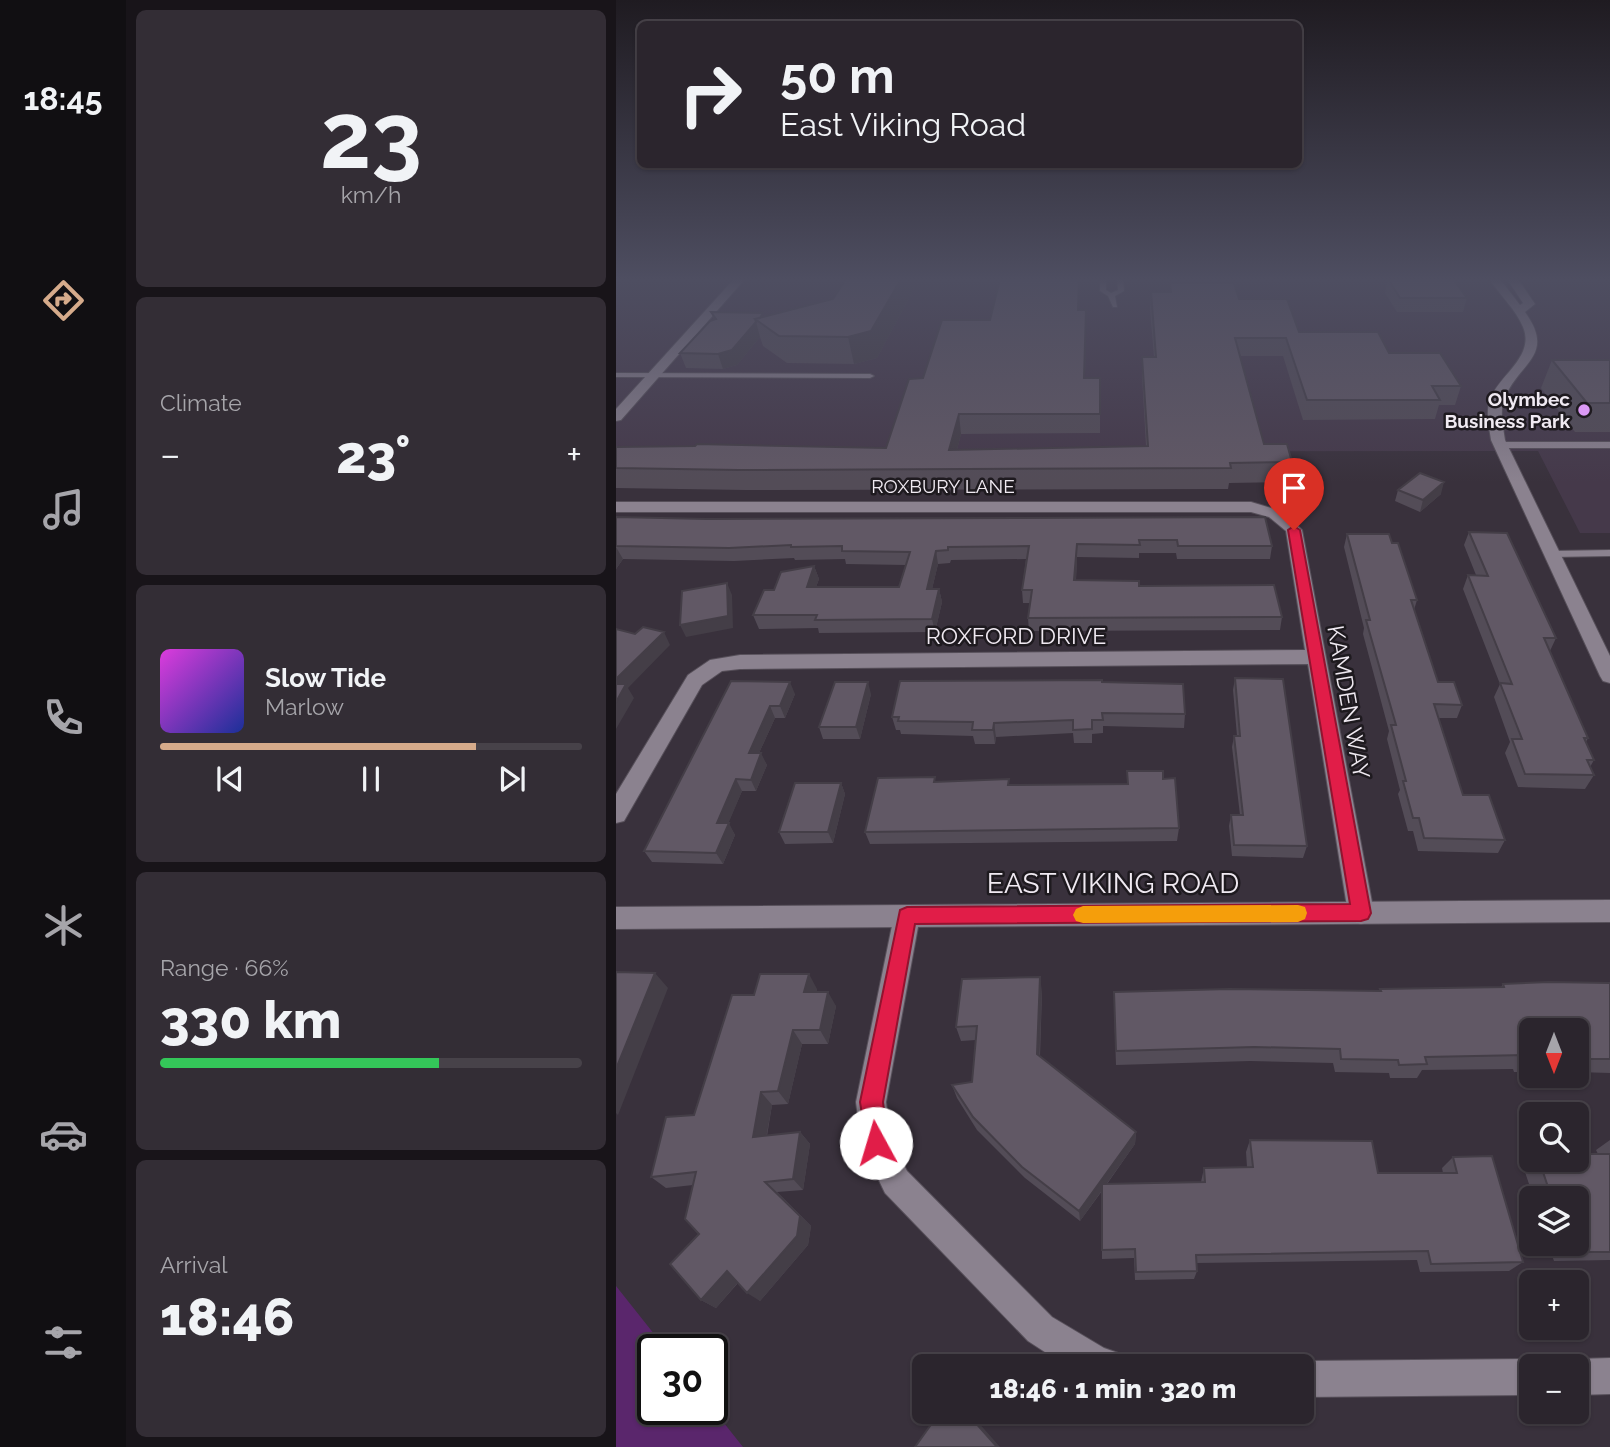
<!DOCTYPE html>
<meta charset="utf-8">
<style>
:root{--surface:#2b252d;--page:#332d35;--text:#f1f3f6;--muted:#a6a5aa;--line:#474249;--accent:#d6ab8b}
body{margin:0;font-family:Raleway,sans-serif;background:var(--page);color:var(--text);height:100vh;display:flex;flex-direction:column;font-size:26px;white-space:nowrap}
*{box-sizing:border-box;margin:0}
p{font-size:23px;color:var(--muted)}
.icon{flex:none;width:38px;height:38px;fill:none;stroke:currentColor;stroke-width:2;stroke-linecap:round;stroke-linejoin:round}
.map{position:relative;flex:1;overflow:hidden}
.details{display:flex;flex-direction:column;gap:10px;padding:10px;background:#181419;width:490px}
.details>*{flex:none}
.top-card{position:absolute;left:21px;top:21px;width:665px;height:147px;border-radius:10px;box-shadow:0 2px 5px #0004,0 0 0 2px var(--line);background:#2b252d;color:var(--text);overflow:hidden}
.needle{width:46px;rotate:180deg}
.controls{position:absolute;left:903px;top:1018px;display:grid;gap:14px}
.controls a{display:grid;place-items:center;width:70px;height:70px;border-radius:10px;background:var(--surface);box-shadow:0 2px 5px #0004,0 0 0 2px var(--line);font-size:35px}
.speed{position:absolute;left:21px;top:1334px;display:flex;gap:14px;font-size:35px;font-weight:700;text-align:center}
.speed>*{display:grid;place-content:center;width:91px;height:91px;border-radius:50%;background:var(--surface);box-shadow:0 2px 5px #0004,0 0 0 2px var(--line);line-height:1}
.speed .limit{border:4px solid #111;border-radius:10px;background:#fff;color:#111}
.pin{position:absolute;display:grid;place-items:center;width:60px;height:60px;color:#fff;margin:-72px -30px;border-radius:50% 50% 50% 0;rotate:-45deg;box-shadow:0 0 7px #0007}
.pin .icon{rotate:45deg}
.me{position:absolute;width:77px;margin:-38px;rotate:354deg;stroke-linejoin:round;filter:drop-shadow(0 0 5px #0008)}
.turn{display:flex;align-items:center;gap:24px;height:147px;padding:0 28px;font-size:32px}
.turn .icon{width:91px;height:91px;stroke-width:2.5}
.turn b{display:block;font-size:49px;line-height:60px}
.big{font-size:52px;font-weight:800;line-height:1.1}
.details .tile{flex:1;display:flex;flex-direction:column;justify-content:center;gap:10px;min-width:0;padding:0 24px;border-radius:10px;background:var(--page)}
.details .dial{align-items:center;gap:0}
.dial b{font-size:91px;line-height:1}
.song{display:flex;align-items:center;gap:21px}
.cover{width:84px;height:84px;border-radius:10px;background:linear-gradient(135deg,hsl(300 70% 55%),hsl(230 70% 35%))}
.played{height:7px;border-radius:4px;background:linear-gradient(90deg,var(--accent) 75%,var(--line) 75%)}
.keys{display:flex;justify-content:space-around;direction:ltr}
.heat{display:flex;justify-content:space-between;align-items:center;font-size:38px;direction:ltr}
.charge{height:10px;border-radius:5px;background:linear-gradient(90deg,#34c759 66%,var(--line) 0)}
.trip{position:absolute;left:296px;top:1354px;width:402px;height:70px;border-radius:10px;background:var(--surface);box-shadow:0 2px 5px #0004,0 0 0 2px var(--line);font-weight:800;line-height:70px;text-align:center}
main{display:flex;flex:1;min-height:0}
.menu{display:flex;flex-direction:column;width:126px;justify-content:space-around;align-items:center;background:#110f12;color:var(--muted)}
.menu .icon{width:49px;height:49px}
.menu .on{color:var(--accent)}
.menu b{font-size:32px;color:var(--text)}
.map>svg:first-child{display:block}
.built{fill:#45394a}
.green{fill:#5a266c}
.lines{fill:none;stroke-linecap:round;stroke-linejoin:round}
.service-casing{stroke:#564f59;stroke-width:2}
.minor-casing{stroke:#564f59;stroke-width:2}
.tertiary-casing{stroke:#564f59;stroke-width:2}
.service{fill:#8b828f;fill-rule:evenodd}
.minor{fill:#8b828f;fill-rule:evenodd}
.tertiary{fill:#8b828f;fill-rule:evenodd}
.wall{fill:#534c57}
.shaded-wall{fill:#443e47}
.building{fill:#615865;stroke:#443e47;stroke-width:2}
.route{fill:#e11d48;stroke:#92132f;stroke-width:2}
.slow{fill:#f59e0b}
.poi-dot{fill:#db99f5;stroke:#1e1a1f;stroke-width:2.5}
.labels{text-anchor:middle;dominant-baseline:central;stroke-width:5;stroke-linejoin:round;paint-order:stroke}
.far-poi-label{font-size:19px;font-weight:bold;fill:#f0eaf2;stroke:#1e1a1f;text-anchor:end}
.far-street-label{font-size:19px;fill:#f0eaf2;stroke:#1e1a1f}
.street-label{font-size:23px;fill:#f0eaf2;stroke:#1e1a1f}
.near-street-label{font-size:28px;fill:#f0eaf2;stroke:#1e1a1f}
</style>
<main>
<nav class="menu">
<b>18:45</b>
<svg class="icon on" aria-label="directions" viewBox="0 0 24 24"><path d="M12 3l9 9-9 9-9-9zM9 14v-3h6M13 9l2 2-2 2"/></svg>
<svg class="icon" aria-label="music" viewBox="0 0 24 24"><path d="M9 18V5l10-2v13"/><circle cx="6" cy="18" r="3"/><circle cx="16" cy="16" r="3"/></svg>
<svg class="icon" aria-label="phone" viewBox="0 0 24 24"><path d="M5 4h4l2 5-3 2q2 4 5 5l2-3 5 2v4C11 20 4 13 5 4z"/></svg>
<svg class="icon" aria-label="climate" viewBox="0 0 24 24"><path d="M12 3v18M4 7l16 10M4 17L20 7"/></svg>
<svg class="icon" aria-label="car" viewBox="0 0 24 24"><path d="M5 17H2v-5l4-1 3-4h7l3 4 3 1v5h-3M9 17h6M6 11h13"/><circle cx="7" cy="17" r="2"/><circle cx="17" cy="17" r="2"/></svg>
<svg class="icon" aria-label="filters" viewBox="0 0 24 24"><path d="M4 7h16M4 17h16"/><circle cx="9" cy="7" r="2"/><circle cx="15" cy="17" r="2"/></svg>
</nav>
<section class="details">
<div class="tile dial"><b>23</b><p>km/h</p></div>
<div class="tile"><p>Climate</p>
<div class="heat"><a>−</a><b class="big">23°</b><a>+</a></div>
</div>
<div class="tile">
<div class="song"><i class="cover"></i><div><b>Slow Tide</b><p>Marlow</p></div></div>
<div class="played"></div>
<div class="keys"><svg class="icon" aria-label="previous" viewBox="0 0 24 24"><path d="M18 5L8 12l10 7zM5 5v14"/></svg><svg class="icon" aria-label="pause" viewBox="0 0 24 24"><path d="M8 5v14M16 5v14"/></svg><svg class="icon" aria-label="next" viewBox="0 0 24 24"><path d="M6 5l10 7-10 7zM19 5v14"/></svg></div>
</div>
<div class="tile"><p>Range · 66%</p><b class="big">330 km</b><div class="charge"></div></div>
<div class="tile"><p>Arrival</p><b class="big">18:46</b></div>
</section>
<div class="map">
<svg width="994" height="1447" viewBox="0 0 994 1447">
<rect width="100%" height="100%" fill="#39313c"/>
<path class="built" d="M 0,279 L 994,279 L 994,533 L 964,533 L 922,451 L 0,452 Z"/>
<path class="green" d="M 0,1286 L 50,1349 L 37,1349 L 37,1409 L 96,1408 L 127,1447 L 0,1447 Z"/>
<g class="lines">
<g class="service-casing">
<path id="service" d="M 484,279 L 490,279 L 490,290 L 495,293 L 502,290 L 501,279 L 507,279 L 508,291 L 499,296 L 501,307 L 497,307 L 492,296 L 484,291 Z
M 0,373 L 254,374 L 258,376 L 254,378 L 0,377 Z
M 994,442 L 994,448 L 885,448 L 881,445 L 885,442 Z
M 994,550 L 994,556 L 936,557 L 931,554 L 936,551 Z"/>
</g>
<g class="minor-casing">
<path id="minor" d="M 118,279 L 129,279 L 5,420 L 0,421 L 0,409 Z
M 0,502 L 635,502 L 665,511 L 686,530 L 758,913 L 754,921 L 745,924 L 736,921 L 732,913 L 692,664 L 124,669 L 106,671 L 86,685 L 8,821 L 0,823 L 0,794 L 72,675 L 94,660 L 124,655 L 689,650 L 670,531 L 653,517 L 635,512 L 0,512 Z
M 291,905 L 300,908 L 304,916 L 270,1102 L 275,1140 L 291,1171 L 436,1317 L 488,1348 L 505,1354 L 510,1367 L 452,1367 L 412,1341 L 269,1193 L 245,1143 L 240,1102 L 278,916 L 282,908 Z
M 994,1358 L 994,1394 L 961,1395 L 961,1367 L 947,1367 L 948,1364 L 961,1359 Z
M 915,1359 L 929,1367 L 915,1367 L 915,1395 L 686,1397 L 686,1367 L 673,1367 L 686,1361 Z"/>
</g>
<g class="tertiary-casing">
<path id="tertiary" d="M 873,279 L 884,279 L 904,305 L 907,303 L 891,279 L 902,279 L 919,304 L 909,312 C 940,355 904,362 889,397 C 883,410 887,426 889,440 L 994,656 L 994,683 L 987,681 L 984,676 L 875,440 C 873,426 869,411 875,397 C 885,374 919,356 907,327 C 900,310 884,295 873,279 Z
M 994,900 L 994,922 L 0,929 L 0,907 Z"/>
</g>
<use href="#service" class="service"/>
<use href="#minor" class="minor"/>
<use href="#tertiary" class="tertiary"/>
</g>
<path class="wall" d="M 463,279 L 463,310 L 470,328 L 469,378 L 484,378 L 484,433 L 345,434 L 341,450 L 530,446 L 526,376 L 526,357 L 538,357 L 534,310 L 535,292 L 554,292 L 554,283 L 623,299 L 683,332 L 773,353 L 845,386 L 839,405 L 823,405 L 819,419 L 687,420 L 667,356 L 624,356 L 648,444 L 676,462 L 673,482 L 613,483 L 612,489 L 129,490 L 0,488 L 0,447 L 270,448 L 307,378 L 374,320 Z
M 772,279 L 851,298 L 847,312 L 781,312 L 769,293 Z
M 299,287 L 261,358 L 238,364 L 171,363 L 147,346 L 144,337 L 121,365 L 107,369 L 70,368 L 64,353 L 98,319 L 95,312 L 148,316 Z
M 936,360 L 994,360 L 994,432 L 959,432 L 925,388 Z
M 782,490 L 825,494 L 804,512 L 779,501 Z
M 0,517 L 91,519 L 649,517 L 656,546 L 654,559 L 561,559 L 560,553 L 523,553 L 523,558 L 461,557 L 460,580 L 523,586 L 666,617 L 664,630 L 413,631 L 412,618 L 414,603 L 407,603 L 406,590 L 410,559 L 335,560 L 334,563 L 322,564 L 316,589 L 323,589 L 326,602 L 319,632 L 203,633 L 202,628 L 143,629 L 137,615 L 158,590 L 198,566 L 203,579 L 200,587 L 283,587 L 290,565 L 230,564 L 229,559 L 179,560 L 178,558 L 118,561 L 7,559 L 0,569 Z
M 853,532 L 940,638 L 934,651 L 972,738 L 970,742 L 978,760 L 974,767 L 978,775 L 969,789 L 902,787 L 889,753 L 894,742 L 878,697 L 884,684 L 847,589 L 852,575 L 860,575 L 848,545 Z
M 731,534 L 776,543 L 801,600 L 798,610 L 822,682 L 846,705 L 841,718 L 823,718 L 847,795 L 889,840 L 882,853 L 802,851 L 797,831 L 792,831 L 782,794 L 784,790 L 771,739 L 773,731 L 747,634 L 748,628 L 728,547 Z
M 619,678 L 691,846 L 687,858 L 616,856 L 613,826 L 615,815 L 624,815 L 616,747 L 618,736 L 621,736 L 617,690 Z
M 115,681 L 179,694 L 169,718 L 159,718 L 143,753 L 151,765 L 140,791 L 126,791 L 112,823 L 119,835 L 107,864 L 36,862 L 28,851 Z
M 486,682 L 569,714 L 568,728 L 487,726 L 487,733 L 476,734 L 476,743 L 458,743 L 457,733 L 380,737 L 379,744 L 359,744 L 357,736 L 285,734 L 284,730 L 280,730 L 276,717 Z
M 255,694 L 244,739 L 207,739 L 203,727 Z
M 511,771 L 547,779 L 563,828 L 561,841 L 254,844 L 249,832 L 320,782 L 394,785 L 511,784 Z
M 225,783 L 229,794 L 217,843 L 169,844 L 163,832 Z
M 994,983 L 994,1073 L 961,1072 L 961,1031 L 915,1031 L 915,1072 L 898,1072 L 897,1069 L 806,1070 L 801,1078 L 774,1078 L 773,1073 L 719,1072 L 717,1063 L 634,1061 L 500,1065 L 498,1007 L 763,991 L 764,989 L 885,987 L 887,984 Z
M 201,989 L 200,992 L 220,1006 L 212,1044 L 186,1044 L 172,1104 L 156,1105 L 151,1136 L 184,1132 L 194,1144 L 187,1190 L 161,1192 L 195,1226 L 192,1245 L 144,1301 L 122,1283 L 100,1308 L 85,1300 L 83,1234 L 77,1185 L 50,1188 L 35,1177 L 78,1115 L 138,995 Z
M 426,992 L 424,1056 L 520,1132 L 519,1144 L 491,1184 L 585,1182 L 588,1168 L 631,1167 L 630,1152 L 634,1140 L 762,1173 L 827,1173 L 826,1168 L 837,1157 L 907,1262 L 893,1271 L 804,1272 L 801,1260 L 580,1263 L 581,1271 L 578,1279 L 519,1280 L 518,1258 L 486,1259 L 486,1191 L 464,1221 L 409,1178 L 361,1130 L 341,1098 L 336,1085 L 356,1082 L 360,1040 L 345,1041 L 340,1027 Z
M 994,1140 L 994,1260 L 938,1261 L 932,1244 L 961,1244 L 961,1199 L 918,1199 L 907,1166 L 915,1160 L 961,1160 L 982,1154 L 980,1150 Z"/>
<path class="shaded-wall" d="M 285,279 L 297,279 L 299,287 L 261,358 L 238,364 L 232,337 Z
M 470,310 L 470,328 L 468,397 L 468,378 Z
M 140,322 L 144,337 L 121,365 L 107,369 L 102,354 Z
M 343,414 L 345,434 L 336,470 L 333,450 Z
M 828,482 L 825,494 L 804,512 L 807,500 Z
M 461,544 L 461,557 L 459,594 L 458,580 Z
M 0,547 L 7,559 L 0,569 Z
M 320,551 L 322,564 L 313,602 L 311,589 Z
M 198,566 L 203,579 L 195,600 L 191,587 Z
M 111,583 L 116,595 L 117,628 L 70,637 L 64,625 Z
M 323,589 L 326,602 L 319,632 L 316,619 Z
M 48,632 L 54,645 L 12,688 L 18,698 L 0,729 L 0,679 Z
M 174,682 L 179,694 L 169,718 L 164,706 Z
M 252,682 L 255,694 L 244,739 L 240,727 Z
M 154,706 L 159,718 L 138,764 L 133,753 Z
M 378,723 L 380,737 L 379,744 L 377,730 Z
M 145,753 L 151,765 L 140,791 L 135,780 Z
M 120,779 L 126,791 L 108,834 L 101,823 Z
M 225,783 L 229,794 L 217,843 L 212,832 Z
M 113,823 L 119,835 L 107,864 L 100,853 Z
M 39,973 L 52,988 L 2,1115 L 0,1113 L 0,1069 Z
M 193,974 L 201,989 L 197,1006 L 188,992 Z
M 424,977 L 426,992 L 423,1067 L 421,1054 Z
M 212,992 L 220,1006 L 212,1044 L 204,1030 Z
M 177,1030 L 186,1044 L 172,1104 L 162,1091 Z
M 145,1092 L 156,1105 L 148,1149 L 137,1137 Z
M 184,1132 L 194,1144 L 187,1190 L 177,1179 Z
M 520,1132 L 519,1144 L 464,1221 L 463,1211 Z
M 149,1182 L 195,1226 L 192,1245 L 144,1301 L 131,1293 Z
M 111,1271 L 124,1280 L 100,1308 L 85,1300 Z
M 350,1412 L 353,1412 L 384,1447 L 381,1447 Z"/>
<path class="building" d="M 230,279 L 285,279 L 255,331 L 232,337 L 163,336 L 139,319 L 217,299 Z
M 384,279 L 463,279 L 462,310 L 470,310 L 468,378 L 484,378 L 484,414 L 343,414 L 333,450 L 532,446 L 526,357 L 540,357 L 535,292 L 555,292 L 554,283 L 618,283 L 623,299 L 671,299 L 683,332 L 762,332 L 773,353 L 824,353 L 845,386 L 816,386 L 824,400 L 691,400 L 670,338 L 619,338 L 648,444 L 671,444 L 676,462 L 614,463 L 615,468 L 122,470 L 0,468 L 0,447 L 79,446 L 81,444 L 270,448 L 293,379 L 307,378 L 326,320 L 374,320 Z
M 772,279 L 837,279 L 851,298 L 784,298 Z
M 95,312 L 147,313 L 144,318 L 139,319 L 140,322 L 116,350 L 102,354 L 64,353 L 94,321 L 100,319 Z
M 936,360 L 994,360 L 994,403 L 971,403 Z
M 804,473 L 828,482 L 807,500 L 782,490 Z
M 0,517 L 91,519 L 649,517 L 656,546 L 562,546 L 561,540 L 523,540 L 524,545 L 461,544 L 458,580 L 523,581 L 523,586 L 658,585 L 666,617 L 412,618 L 416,590 L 406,590 L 413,546 L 332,547 L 332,550 L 320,551 L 311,589 L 323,589 L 316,619 L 199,620 L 201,615 L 137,615 L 148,590 L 158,590 L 165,572 L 198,566 L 191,587 L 283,587 L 294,552 L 226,551 L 226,546 L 175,547 L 175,545 L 113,548 L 0,546 Z
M 853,532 L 891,533 L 940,638 L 928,638 L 972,738 L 968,738 L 978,760 L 971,760 L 978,775 L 909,774 L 896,739 L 906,739 L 884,683 L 896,684 L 852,575 L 872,576 Z
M 731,534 L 773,534 L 776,543 L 782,543 L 801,600 L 795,600 L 822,682 L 838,682 L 846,705 L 818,704 L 847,795 L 873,795 L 889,840 L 808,838 L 803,818 L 797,818 L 787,781 L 790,781 L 775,725 L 780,725 L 750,620 L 754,620 Z
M 111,583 L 112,616 L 64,625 L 66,591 Z
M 27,627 L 48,632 L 0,679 L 0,629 L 19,634 Z
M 619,678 L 667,679 L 691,846 L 618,845 L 615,815 L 627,815 L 618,736 L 624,736 Z
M 486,680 L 486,682 L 567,684 L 569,714 L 486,713 L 487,720 L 476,720 L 476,729 L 457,730 L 457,720 L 378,723 L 377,730 L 356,730 L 357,722 L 282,721 L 283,717 L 276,717 L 284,681 Z
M 115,681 L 174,682 L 164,706 L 154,706 L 133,753 L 145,753 L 135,780 L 120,779 L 101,823 L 113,823 L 100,853 L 28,851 Z
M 219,682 L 252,682 L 240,727 L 203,727 Z
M 0,684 L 10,684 L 0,702 Z
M 511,771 L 547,771 L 547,779 L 559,778 L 563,828 L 249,832 L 262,778 L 319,777 L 318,782 L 393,779 L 392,785 L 512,784 Z
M 179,783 L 225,783 L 212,832 L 163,832 Z
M 0,972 L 39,973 L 0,1069 Z
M 144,974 L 193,974 L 188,992 L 212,992 L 204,1030 L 177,1030 L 162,1091 L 145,1092 L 137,1137 L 184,1132 L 177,1179 L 149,1182 L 184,1216 L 181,1236 L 131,1293 L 111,1271 L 85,1300 L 54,1264 L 83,1234 L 69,1219 L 80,1172 L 35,1177 L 50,1117 L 78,1115 L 116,995 L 138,995 Z
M 424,977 L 421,1054 L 520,1132 L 463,1211 L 406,1167 L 357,1117 L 336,1085 L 356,1082 L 361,1026 L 340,1027 L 346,979 Z
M 933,982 L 994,983 L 994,1059 L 961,1059 L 961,1031 L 915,1031 L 915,1058 L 910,1058 L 910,1055 L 809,1057 L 811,1064 L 783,1065 L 782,1060 L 725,1059 L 724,1049 L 638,1047 L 500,1051 L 498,992 L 613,989 L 765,991 L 764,989 L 888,987 L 887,984 Z
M 634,1140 L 756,1141 L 762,1173 L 841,1173 L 837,1157 L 876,1156 L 907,1262 L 815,1264 L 812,1251 L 580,1255 L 581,1271 L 520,1272 L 519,1249 L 486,1250 L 486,1184 L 589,1182 L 588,1168 L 637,1167 Z
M 961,1154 L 994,1154 L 994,1252 L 953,1252 L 951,1244 L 961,1244 L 961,1199 L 936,1199 L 923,1160 L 961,1160 Z
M 324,1412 L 350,1412 L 381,1447 L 299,1447 Z"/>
<linearGradient id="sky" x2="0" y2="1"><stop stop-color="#1f1b21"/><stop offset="0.58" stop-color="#4e4e61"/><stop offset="1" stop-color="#4e4e61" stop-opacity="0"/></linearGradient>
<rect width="994" height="482" fill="url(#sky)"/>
<path class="route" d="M 678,526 L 684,530 L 755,913 L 752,919 L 745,921 L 299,924 L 267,1102 L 272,1143 L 268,1152 L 260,1155 L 252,1152 L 244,1102 L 284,910 L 291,907 L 734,904 L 672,530 Z"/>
<path class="slow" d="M 682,905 L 689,907 L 691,913 L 689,919 L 682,922 L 467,923 L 460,921 L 457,915 L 460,909 L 467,906 Z"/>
<circle class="poi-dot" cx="968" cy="410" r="7"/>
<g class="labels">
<g class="far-poi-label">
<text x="954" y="399">Olymbec<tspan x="954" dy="22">Business Park</tspan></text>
</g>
<g class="far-street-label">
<text x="327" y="486">ROXBURY LANE</text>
</g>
<g class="street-label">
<text x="400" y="635">ROXFORD DRIVE</text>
<text transform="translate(733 702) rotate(80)">KAMDEN WAY</text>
</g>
<g class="near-street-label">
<text x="497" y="883">EAST VIKING ROAD</text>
</g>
</g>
</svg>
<div class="controls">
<a><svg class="needle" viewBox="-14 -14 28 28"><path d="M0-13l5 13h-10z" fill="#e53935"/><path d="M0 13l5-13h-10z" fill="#a6a5aa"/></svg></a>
<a><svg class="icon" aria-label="search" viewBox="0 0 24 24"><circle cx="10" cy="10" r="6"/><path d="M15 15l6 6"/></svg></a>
<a><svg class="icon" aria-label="layers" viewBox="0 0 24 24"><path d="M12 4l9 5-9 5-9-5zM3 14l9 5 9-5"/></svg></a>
<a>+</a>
<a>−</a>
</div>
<div class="speed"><div class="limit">30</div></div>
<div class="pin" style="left:678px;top:530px;background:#d93025"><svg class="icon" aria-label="arrive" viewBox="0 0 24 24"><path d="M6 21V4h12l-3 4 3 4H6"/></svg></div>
<svg class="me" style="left:260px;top:1143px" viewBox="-20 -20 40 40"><circle r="19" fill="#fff"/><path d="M0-13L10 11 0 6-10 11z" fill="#e11d48"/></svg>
<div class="trip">18:46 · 1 min · 320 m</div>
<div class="top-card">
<div class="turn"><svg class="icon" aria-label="right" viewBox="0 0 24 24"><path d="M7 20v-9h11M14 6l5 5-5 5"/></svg><div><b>50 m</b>East Viking Road</div></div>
</div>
</div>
</main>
